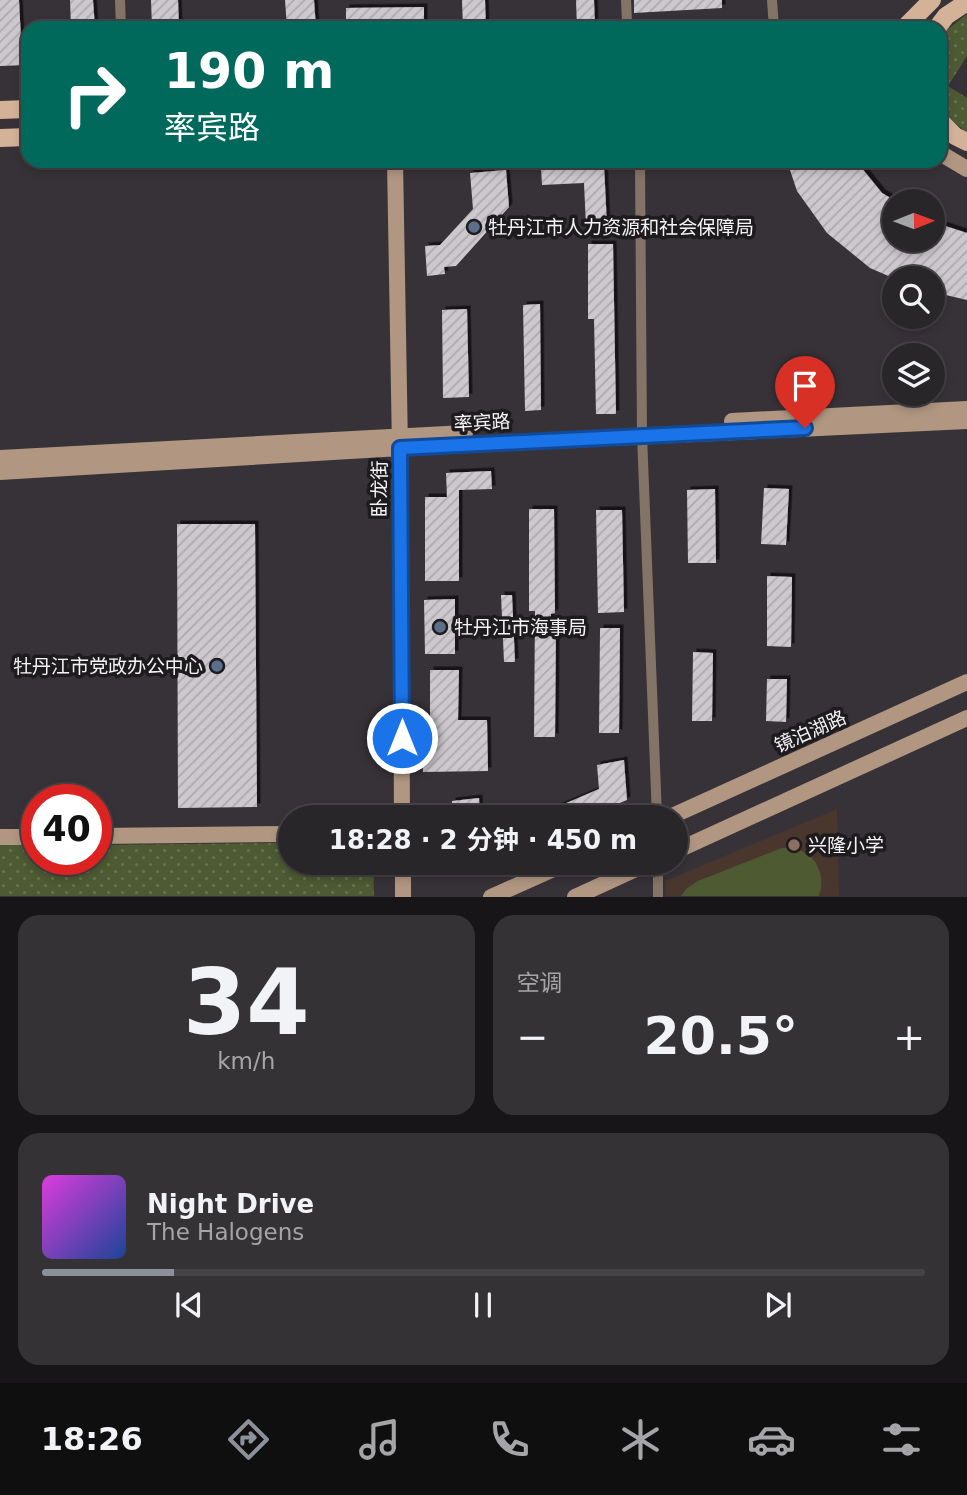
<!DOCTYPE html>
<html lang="zh">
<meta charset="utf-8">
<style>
:root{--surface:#292629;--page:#353235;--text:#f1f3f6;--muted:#a5a5a8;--line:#454346;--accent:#8c9099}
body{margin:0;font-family:"DejaVu Sans","Noto Sans SC",sans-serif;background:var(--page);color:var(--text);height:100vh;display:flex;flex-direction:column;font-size:26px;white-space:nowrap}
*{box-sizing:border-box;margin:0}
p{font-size:23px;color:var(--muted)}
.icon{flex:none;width:38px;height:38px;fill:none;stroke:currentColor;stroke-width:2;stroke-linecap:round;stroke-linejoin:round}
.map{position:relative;height:897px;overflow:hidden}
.details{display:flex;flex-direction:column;gap:18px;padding:18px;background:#171517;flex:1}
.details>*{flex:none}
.guide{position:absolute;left:21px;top:21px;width:926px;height:147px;border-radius:21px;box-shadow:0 4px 10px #0003,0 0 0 2px var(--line);background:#00695c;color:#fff;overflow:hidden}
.needle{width:46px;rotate:89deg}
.controls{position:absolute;left:882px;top:189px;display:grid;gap:14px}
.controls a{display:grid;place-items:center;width:63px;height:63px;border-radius:50%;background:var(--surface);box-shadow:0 4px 10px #0003,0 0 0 2px var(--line);font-size:35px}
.speed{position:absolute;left:21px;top:784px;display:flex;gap:14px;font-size:35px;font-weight:700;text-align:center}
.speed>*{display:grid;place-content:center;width:91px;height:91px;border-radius:50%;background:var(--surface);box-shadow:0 4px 10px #0003,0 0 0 2px var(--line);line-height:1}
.speed .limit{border:10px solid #d22;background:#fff;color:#111}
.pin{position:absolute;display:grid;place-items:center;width:60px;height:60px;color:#fff;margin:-72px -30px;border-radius:50% 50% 50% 0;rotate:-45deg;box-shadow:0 0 7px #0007}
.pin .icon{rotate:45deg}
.me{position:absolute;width:77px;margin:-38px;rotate:0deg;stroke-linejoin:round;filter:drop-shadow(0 0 5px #0008)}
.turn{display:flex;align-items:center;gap:24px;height:147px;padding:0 28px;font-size:32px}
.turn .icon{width:91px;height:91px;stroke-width:2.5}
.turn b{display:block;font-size:49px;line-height:60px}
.big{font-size:52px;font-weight:700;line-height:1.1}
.details .tile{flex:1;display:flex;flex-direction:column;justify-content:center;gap:10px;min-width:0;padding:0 24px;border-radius:21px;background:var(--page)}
.details .dial{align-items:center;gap:0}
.dial b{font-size:91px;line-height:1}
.song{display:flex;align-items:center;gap:21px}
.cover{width:84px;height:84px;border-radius:10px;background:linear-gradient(135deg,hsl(300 70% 55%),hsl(220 70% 35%))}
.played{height:7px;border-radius:4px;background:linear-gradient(90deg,var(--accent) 15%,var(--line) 15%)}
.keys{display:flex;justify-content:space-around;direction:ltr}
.heat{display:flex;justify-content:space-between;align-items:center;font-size:38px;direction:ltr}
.details .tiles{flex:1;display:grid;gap:18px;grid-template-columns:1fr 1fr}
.tile:last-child{grid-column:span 2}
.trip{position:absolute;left:278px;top:805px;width:410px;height:70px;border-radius:35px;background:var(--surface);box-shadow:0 4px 10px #0003,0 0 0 2px var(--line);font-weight:700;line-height:70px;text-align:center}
.dock{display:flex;height:112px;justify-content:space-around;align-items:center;background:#100f10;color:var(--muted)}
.dock .icon{width:49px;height:49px}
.dock .active{color:var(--accent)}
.dock b{font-size:32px;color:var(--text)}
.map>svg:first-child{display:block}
.education{fill:#49372e}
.grass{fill:url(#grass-dots)}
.pitch{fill:#4d5a32}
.building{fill:url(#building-hatch);filter:url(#shadow)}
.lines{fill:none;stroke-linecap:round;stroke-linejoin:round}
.street{stroke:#847467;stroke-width:10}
.secondary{stroke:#b19782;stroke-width:16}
.primary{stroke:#d4b298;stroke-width:18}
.route-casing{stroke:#114b97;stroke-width:18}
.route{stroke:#1a73e8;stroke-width:12}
.service-dot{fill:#5c6f8a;stroke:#1d1b1d;stroke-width:2.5}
.education-dot{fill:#8d6e63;stroke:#1d1b1d;stroke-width:2.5}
.labels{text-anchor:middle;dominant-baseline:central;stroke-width:7;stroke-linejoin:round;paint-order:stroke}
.poi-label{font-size:19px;fill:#f6f3f6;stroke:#1d1b1d;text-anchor:start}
.street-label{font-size:19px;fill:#f6f3f6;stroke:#1d1b1d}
</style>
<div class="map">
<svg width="967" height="897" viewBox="0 0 967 897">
<defs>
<pattern id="grass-dots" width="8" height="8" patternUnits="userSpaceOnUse" patternTransform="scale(1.75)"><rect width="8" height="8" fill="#4d5a32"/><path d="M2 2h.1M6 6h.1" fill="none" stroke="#677250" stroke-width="1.8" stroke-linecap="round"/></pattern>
<pattern id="building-hatch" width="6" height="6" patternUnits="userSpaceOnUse" patternTransform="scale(1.75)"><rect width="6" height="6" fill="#cdc8ce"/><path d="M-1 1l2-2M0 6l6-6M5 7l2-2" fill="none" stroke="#aca8ad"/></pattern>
<filter id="shadow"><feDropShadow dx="3.5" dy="-3.5" stdDeviation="0" flood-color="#0009"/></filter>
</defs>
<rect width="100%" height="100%" fill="#373237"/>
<path class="education" d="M 837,809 L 839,896 L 666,896 L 665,881 Z"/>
<path class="grass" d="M 967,14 L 967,56 L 948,86 L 967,98 L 967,132 L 949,119 L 940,106 L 940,41 L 947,30 Z
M 290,843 L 290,863 L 373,863 L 374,896 L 0,896 L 0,845 L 37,845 L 37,859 L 96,859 L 96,845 Z"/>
<path class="pitch" d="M 782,848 C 810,845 828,870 819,896 L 681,896 L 686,889 L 698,881 Z"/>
<path class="building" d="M 0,0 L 19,0 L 21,39 L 28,39 L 28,65 L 0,66 Z
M 70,0 L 93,0 L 95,28 L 71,28 Z
M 151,0 L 178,0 L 179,28 L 152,28 Z
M 285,0 L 314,0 L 316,28 L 287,28 Z
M 462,0 L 485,0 L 486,28 L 463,28 Z
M 576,0 L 594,0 L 595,28 L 577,28 Z
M 634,0 L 722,0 L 722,8 L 634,13 Z
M 424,7 L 424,27 L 346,27 L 346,8 Z
M 787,161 L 856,161 L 882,193 L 894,200 L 894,240 L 933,240 L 933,222 L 967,233 L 967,300 L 933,292 L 933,278 L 893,278 L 870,268 L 827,233 L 797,191 Z
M 604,165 L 607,226 L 586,227 L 584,183 L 542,185 L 541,168 Z
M 506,170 L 509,207 L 456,266 L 444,267 L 445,274 L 427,276 L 425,246 L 440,245 L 473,209 L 470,173 Z
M 588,244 L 613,244 L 616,414 L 596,414 L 594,319 L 588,319 Z
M 540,304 L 541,410 L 525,411 L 523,305 Z
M 467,309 L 469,397 L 443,398 L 442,310 Z
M 491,471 L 492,489 L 459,490 L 459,581 L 425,581 L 425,497 L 447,497 L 446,473 Z
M 764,488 L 789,489 L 786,545 L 761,544 Z
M 715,489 L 716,563 L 688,563 L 687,490 Z
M 529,509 L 554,509 L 555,613 L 551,614 L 551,628 L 556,628 L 555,737 L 534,737 L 535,611 L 529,611 Z
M 596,510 L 622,510 L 624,612 L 598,613 Z
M 177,524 L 255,524 L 257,807 L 178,808 Z
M 767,576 L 792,577 L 791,647 L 767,646 Z
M 501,595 L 512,595 L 515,662 L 504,662 Z
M 455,599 L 455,654 L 425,654 L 424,600 Z
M 600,628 L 620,628 L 619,733 L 599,733 Z
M 693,652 L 713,653 L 712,721 L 692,721 Z
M 430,670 L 459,670 L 458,720 L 487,720 L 488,771 L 423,772 L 422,720 L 430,720 Z
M 767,679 L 787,679 L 786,722 L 766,721 Z
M 624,760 L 627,800 L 586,817 L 534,817 L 599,789 L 597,765 Z
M 479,798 L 480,817 L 453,817 L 452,801 Z"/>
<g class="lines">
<path class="street" d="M 120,0 L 121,28
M 626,0 L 627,23
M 772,0 L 774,28
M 640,161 L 642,435 L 657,817
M 658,863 L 658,897"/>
<path class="secondary" d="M 940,153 L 967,169
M 395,161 L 400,448 L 402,817
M 732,421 L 967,409
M 0,458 L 465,433
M 0,472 L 400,448 L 967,421
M 670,817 L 967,682
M 96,836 L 290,834
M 0,837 L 37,837
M 676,851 L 967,718
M 403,863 L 403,897
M 491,897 L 567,863
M 575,897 L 649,863"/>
<path class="primary" d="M 904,28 L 932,0
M 937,28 L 946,16 L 967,2
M 0,110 L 28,109
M 940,121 L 955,136 L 967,142
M 0,138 L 28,137"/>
</g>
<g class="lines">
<g class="route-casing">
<path id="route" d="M 402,738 L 400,448 L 805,428"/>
</g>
<use href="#route" class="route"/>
</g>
<g class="service-dot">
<circle cx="474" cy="227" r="7"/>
<circle cx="440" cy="627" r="7"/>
<circle cx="217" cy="666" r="7"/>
</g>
<circle class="education-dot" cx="794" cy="845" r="7"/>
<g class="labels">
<g class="poi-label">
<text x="488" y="227">牡丹江市人力资源和社会保障局</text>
<text x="454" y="627">牡丹江市海事局</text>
<text x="203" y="666" text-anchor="end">牡丹江市党政办公中心</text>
<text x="808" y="845">兴隆小学</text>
</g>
<g class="street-label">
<text transform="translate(482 422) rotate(-3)">率宾路</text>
<text transform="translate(379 489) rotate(-90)">卧龙街</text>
<text transform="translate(810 731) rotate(-24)">镜泊湖路</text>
</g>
</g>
</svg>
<div class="controls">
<a><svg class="needle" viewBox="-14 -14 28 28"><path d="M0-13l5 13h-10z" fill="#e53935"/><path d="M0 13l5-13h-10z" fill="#a5a5a8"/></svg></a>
<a><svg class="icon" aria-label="search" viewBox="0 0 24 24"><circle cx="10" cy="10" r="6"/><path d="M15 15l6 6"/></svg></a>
<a><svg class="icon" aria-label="layers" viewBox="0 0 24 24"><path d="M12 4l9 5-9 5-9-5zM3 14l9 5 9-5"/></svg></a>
</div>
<div class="speed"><div class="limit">40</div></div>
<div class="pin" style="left:805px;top:428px;background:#d93025"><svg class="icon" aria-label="arrive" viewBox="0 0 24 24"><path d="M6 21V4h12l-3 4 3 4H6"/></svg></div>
<svg class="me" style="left:402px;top:738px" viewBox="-20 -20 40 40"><circle r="17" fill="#1a73e8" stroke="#fff" stroke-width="3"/><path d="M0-11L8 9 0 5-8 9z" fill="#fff"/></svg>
<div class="trip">18:28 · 2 分钟 · 450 m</div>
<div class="guide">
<div class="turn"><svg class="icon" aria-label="right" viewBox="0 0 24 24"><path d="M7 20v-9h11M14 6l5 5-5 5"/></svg><div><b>190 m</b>率宾路</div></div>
</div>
</div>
<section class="details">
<div class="tiles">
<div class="tile dial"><b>34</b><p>km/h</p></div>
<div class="tile"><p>空调</p>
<div class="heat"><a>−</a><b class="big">20.5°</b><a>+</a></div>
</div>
<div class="tile">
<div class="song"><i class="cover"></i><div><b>Night Drive</b><p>The Halogens</p></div></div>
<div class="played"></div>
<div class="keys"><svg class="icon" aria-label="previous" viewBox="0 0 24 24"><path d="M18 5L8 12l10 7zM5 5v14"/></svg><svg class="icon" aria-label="pause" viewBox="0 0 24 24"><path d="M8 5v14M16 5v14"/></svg><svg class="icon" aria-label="next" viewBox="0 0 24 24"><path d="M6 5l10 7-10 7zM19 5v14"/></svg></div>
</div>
</div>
</section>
<nav class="dock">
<b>18:26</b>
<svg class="icon active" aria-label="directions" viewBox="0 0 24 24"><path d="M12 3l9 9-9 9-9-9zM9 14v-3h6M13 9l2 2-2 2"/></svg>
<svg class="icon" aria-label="music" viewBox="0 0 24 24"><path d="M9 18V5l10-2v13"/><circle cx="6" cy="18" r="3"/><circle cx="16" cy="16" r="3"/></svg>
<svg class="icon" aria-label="phone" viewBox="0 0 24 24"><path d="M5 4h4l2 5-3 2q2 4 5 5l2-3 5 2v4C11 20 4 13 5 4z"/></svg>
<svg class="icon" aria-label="climate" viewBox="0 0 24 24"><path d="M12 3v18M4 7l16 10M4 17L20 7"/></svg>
<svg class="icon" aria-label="car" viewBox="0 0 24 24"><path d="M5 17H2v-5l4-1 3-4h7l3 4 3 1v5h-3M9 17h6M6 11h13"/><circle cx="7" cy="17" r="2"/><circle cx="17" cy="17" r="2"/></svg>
<svg class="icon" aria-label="filters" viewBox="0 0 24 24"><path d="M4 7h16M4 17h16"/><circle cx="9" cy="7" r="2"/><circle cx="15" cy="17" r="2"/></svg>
</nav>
